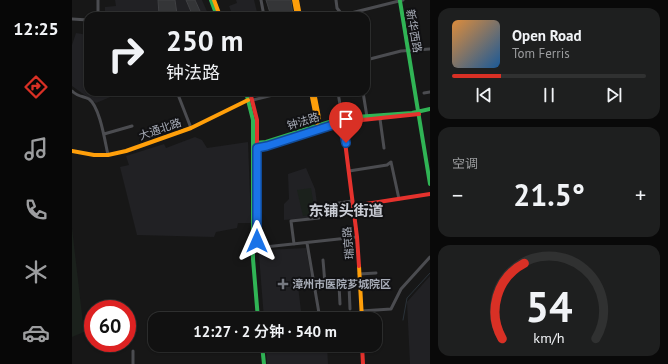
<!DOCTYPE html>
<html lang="zh">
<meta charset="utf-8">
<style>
:root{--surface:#111;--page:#1e1f1f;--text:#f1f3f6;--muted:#9c9d9f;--line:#303131;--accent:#d93025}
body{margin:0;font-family:"PT Sans","Noto Sans SC",sans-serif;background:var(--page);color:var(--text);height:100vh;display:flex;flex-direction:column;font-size:15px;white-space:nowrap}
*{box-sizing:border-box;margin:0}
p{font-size:13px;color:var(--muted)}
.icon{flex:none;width:22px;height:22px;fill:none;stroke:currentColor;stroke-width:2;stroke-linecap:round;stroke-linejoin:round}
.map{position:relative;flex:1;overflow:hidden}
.details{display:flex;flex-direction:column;gap:8px;padding:8px;background:#090909;width:238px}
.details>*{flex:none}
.top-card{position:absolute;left:12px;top:12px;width:286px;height:84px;border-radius:12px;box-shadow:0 1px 3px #0004,0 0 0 1px var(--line);background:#111;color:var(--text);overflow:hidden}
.speed{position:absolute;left:12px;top:300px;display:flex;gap:8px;font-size:20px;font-weight:700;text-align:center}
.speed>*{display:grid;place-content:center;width:52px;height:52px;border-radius:50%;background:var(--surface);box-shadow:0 1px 3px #0004,0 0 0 1px var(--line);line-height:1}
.speed .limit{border:6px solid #d22;background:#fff;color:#111}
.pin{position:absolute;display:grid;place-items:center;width:34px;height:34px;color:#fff;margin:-41px -17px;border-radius:50% 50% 50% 0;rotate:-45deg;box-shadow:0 0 4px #0007}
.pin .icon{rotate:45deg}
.me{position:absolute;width:44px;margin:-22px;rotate:0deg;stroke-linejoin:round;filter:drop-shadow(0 0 3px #0008)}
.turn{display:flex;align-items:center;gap:14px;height:84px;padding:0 16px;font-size:18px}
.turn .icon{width:52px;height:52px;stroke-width:2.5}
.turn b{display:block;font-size:28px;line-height:34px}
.big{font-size:30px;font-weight:600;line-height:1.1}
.details .card{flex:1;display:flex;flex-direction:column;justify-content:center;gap:6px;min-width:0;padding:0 14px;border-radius:12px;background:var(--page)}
.details .dial{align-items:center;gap:0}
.dial svg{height:104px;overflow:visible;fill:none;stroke:var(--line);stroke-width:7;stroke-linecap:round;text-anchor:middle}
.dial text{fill:var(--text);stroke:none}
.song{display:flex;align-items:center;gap:12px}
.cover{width:48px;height:48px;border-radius:6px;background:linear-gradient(135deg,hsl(30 70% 55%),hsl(210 70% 35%))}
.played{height:4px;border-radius:2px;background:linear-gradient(90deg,var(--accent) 25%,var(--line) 25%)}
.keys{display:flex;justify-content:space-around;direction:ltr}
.heat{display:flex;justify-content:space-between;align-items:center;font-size:22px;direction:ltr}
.trip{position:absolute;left:76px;top:312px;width:234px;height:40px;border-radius:12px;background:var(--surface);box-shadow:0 1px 3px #0004,0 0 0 1px var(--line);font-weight:600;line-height:40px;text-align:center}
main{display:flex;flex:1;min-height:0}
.tabs{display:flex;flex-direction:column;width:72px;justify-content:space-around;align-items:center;background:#070707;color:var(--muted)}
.tabs .icon{width:28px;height:28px}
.tabs .active{color:var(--accent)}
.tabs b{font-size:18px;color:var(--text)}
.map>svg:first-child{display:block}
.built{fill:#212124}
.green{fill:#1b211c}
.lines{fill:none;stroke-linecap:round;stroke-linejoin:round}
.stream{stroke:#2a3239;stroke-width:1}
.building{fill:#343537;stroke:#3f4043}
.street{stroke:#4b4c50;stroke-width:3}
.fast{stroke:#30b455;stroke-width:4}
.slow{stroke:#ff9f0a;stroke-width:4}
.jam{stroke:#e5322d;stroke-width:4}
.route-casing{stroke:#114b97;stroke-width:10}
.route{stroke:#1a73e8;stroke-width:7}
.poi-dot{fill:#757880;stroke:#111113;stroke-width:1.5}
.labels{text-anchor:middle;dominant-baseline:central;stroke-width:4;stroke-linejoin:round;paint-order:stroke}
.street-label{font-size:11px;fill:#a8adb8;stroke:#111113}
.poi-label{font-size:11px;font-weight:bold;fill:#a8adb8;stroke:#111113;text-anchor:start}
.district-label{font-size:15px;font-weight:bold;fill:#c9ccd4;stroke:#111113}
</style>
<main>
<nav class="tabs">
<b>12:25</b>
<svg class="icon active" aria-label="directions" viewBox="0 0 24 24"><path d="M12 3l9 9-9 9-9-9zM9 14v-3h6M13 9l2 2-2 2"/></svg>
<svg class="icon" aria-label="music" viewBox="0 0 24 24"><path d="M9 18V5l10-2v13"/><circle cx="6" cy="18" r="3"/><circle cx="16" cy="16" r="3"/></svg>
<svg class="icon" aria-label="phone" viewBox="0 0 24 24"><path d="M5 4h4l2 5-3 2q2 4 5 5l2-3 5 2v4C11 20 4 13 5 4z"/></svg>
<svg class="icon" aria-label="climate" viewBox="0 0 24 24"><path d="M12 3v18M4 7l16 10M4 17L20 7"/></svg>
<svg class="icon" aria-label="car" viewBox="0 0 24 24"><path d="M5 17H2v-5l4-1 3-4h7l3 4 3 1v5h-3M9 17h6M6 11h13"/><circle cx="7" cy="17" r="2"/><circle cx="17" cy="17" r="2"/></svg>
</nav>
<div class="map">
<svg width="358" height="364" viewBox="0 0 358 364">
<rect width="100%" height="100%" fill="#171717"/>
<path class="built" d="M 43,0 L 130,0 L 137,16 L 33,16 L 33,7 L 44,6 Z
M 164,0 L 182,0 L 186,16 L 161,16 L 157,6 L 165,3 Z
M 4,33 L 16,35 L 16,92 L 50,92 L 24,103 L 0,86 L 0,45 Z
M 123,137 L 130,140 L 135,148 L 176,142 L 179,223 L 166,223 L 165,228 L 144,232 L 142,237 L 65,235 L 48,167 L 57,165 L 54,156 L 92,144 L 94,148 Z
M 234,168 L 243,189 L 247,217 L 212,220 L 212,204 L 217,199 L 216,174 Z
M 234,248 L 240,282 L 226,286 L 229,311 L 225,312 L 225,319 L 192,319 L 187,255 L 194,250 Z
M 358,276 L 358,364 L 338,364 L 335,302 Z
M 194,345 L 255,345 L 256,364 L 195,364 Z"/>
<path class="green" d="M 239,188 L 243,212 L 240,215 L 231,216 L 225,190 Z
M 0,228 L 12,332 L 0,337 Z"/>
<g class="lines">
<path class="stream" d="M 331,320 L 335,298 L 358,273"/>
</g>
<path class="building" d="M 86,0 L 103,0 L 105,14 L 87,15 Z
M 114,0 L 123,0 L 128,11 L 120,14 Z
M 194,0 L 219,0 L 221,16 L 199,16 Z"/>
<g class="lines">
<path class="street" d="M 189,0 L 192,16
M 264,0 L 265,8 L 271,16
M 271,15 L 331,0
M 26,16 L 26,0
M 0,19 L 16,20
M 294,60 L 329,51 L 358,49
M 0,91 C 6,97 11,96 17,99 C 28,107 33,142 36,155
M 105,92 L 119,128
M 266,92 L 270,118
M 291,92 L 295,117
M 352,93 L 358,92
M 181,100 L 213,92
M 308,119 L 312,148
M 32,134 L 60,126
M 277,171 L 315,165 L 319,162 L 327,199
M 235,243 L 248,319
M 222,244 L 219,221 L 247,218 L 248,206 L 280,201
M 182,250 L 193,247 L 285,237
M 251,260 L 253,284
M 287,274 L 304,273
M 242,285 L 261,283 L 270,286 L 288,285
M 267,285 L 268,304
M 277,285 L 278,309
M 289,311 L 319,309 L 329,289 L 358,257
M 61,364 L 61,351"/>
<path class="fast" d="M 139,0 L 145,16
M 328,1 L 358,184
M 174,92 L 181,120 L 181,259 L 186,319
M 183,143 L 194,142 L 270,118 L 340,113 L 358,109
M 190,345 L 192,364"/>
<path class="slow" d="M 142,0 L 148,16
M 222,0 L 225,16
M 225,0 L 228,16
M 239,92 L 246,127
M 242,92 L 247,118
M 0,151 L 22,155 L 36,155 L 54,151 L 119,128 L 176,100
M 287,266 L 290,319"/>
<path class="jam" d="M 178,92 L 185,120 L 185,154
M 270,118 L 285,237 L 287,266
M 182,148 L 195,146 L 271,122 L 347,114
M 281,206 L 358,194
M 290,345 L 291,364"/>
</g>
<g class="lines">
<g class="route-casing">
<path id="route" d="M 185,241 L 185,148 L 195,146 L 270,122 L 274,143"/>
</g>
<use href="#route" class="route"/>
</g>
<path class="poi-dot" d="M209 278h4v4h4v4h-4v4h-4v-4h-4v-4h4z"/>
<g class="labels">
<g class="street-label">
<text transform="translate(342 31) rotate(80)">新华西路</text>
<text transform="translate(231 121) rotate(-17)">钟法路</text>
<text transform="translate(88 129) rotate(-19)">大通北路</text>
<text transform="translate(276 243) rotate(-95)">瑞京路</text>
</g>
<g class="poi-label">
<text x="220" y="284">漳州市医院芗城院区</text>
</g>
<g class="district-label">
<text x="274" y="210">东铺头街道</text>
</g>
</g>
</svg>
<div class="speed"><div class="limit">60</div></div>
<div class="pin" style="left:274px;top:143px;background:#d93025"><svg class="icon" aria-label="arrive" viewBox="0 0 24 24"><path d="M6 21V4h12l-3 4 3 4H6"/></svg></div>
<svg class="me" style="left:185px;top:241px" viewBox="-20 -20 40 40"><path d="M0-17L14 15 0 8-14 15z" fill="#1a73e8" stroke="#fff" stroke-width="4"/></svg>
<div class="trip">12:27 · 2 分钟 · 540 m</div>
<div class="top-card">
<div class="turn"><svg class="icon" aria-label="right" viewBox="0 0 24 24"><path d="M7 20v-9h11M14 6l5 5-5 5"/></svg><div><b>250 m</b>钟法路</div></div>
</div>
</div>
<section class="details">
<div class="card">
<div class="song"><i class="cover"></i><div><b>Open Road</b><p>Tom Ferris</p></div></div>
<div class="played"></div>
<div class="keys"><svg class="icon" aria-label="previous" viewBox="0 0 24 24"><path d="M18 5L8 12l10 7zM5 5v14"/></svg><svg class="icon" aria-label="pause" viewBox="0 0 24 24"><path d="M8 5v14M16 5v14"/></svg><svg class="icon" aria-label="next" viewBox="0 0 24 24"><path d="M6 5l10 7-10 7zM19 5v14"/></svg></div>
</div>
<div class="card"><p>空调</p>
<div class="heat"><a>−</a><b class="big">21.5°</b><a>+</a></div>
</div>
<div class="card dial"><svg viewBox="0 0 100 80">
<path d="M14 69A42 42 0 1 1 86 69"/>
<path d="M14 69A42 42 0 0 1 31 11" stroke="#d93025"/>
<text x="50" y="56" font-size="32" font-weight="700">54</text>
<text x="50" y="72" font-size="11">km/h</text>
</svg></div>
</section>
</main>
